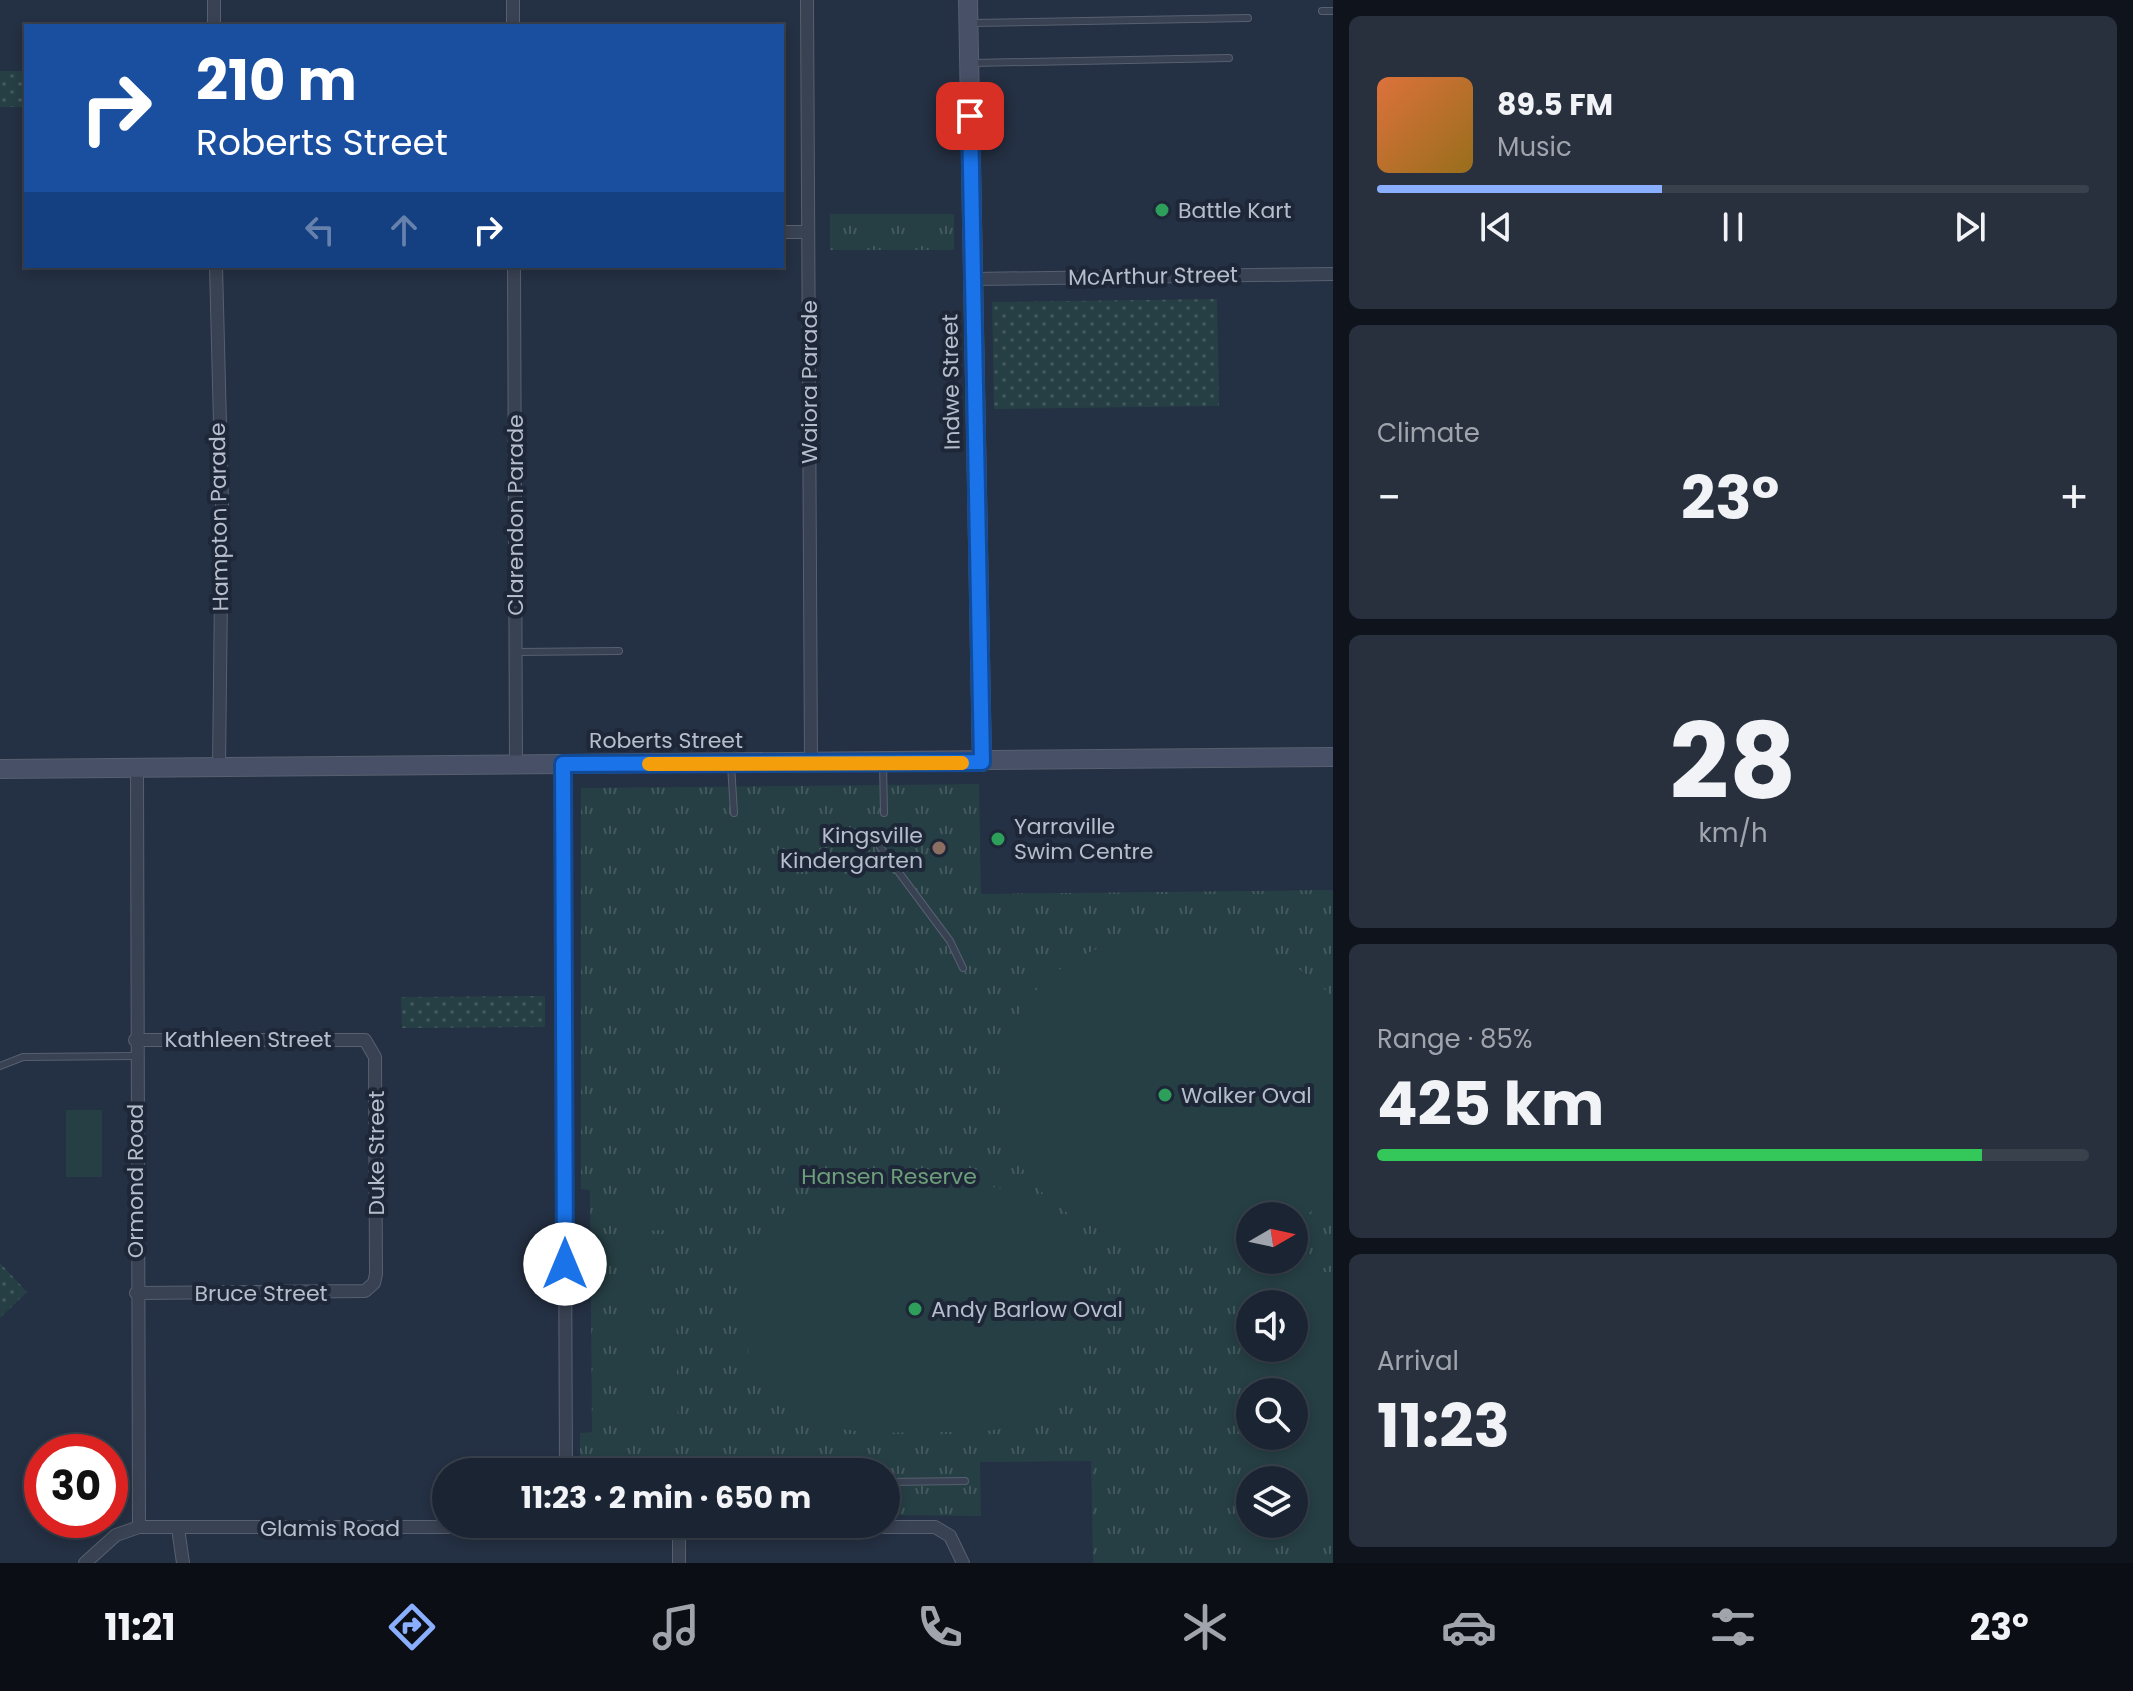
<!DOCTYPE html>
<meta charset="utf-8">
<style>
:root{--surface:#1b2432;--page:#28303e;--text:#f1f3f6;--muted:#a0a4ac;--line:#39414d;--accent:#89affe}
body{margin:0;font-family:Poppins,sans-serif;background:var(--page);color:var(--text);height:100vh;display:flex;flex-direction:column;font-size:30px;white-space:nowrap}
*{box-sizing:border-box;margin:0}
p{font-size:26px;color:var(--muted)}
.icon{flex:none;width:44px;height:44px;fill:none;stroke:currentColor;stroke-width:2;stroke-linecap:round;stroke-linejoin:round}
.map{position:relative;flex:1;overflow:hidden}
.details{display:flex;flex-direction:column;gap:16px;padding:16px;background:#0f141c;width:800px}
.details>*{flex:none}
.guide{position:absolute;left:24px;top:24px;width:760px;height:244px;border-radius:0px;box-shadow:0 4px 12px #0003,0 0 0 2px var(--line);background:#1a4fa0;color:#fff;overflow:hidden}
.needle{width:52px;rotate:81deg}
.buttons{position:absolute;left:1236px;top:1202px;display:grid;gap:16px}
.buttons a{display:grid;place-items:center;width:72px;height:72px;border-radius:50%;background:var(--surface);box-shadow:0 4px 12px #0003,0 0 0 2px var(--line);font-size:40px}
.speed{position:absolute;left:24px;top:1434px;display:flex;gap:16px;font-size:40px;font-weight:700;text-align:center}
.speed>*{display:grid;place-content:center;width:104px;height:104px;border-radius:50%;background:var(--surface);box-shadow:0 4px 12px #0003,0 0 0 2px var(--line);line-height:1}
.speed .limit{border:12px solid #d22;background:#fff;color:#111}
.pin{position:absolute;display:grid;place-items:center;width:68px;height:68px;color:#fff;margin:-34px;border-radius:16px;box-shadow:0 4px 12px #0006}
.me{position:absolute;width:88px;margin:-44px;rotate:0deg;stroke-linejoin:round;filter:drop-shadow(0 0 6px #0008)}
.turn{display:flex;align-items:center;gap:28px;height:168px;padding:0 40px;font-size:36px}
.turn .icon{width:104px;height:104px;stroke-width:2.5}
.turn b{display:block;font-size:56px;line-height:68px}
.lanes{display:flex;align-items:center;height:76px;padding:0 40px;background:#0003;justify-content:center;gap:40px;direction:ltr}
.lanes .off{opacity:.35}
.big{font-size:60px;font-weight:700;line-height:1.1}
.details .card{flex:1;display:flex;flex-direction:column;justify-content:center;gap:12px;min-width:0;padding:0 28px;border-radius:12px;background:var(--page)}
.details .dial{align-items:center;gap:0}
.dial b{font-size:104px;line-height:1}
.song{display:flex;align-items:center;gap:24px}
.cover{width:96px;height:96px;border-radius:12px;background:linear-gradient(135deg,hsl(20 70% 55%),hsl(40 70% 35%))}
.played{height:8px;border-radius:4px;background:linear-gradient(90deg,var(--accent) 40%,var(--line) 40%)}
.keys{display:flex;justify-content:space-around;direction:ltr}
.heat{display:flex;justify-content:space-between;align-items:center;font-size:44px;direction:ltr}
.charge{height:12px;border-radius:6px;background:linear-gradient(90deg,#34c759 85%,var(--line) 0)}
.trip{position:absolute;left:432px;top:1458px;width:468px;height:80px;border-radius:40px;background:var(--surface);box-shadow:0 4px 12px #0003,0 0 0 2px var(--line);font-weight:700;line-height:80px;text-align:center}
.tabs{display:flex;height:128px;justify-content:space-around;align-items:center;background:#0b0e14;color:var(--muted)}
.tabs .icon{width:56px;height:56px}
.tabs .active{color:var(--accent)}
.tabs b{font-size:36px;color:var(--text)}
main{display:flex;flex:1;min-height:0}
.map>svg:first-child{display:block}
.grass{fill:url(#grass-dots)}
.park{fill:url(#park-tufts);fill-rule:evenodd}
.garden{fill:#263f44;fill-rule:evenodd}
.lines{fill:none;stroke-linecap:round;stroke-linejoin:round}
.lane-casing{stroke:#576070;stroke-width:8}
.street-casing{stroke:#576070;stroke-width:14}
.secondary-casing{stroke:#576070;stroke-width:20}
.lane{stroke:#394252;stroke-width:6}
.street{stroke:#394252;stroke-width:12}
.secondary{stroke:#475066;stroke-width:18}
.route-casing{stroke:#114b97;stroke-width:20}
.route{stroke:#1a73e8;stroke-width:14}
.slow{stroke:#f59e0b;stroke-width:14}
.leisure-dot{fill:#2e9e5b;stroke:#1e2738;stroke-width:3}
.education-dot{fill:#8d6e63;stroke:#1e2738;stroke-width:3}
.labels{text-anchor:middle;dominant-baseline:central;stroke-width:8;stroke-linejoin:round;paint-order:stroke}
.poi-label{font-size:22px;fill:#b6bdcc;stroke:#1e2738;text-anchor:start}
.street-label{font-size:22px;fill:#b6bdcc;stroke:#1e2738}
.park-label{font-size:22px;fill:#6c9f7a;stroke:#1e2738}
</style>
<main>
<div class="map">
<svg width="1333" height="1563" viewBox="0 0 1333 1563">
<defs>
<pattern id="grass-dots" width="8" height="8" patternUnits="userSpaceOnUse" patternTransform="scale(2)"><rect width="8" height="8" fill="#263f44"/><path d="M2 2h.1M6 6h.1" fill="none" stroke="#43595e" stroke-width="1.8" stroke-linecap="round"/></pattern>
<pattern id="park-tufts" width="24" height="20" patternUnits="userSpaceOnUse" patternTransform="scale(2)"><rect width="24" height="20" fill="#263f44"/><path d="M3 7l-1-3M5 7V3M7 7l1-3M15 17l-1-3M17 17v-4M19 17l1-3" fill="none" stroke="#43595e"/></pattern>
</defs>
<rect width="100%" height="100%" fill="#243043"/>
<path class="grass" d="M 0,71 L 26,71 L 26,107 L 0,107 Z
M 1217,299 L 1219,406 L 994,409 L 992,302 Z
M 545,996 L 545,1027 L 402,1028 L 401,997 Z
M 0,1263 L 27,1292 L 0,1318 Z"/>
<path class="park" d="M 830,214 L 954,214 L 954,250 L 830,250 Z
M 979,784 L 981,894 L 1333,890 L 1333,1563 L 1093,1563 L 1091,1461 L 980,1462 L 981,1516 L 886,1515 L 886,1472 L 580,1472 L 580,1433 L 592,1432 L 590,1190 L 581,1189 L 581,788 ZM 1250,1216 L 1294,1216 L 1294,1260 L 1250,1260 ZM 1250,1304 L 1294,1304 L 1294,1348 L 1250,1348 ZM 1250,1392 L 1294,1392 L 1294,1436 L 1250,1436 ZM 1250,1480 L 1294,1480 L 1294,1524 L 1250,1524 Z"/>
<path class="garden" d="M 1167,934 C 1228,934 1291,952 1333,998 L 1333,1194 L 1294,1225 L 1294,1216 L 1250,1216 L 1250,1242 C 1213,1247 1172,1250 1135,1241 C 938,1196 959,945 1167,934 Z
M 66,1110 L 102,1110 L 102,1177 L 66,1177 Z
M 837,1185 C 874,1185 910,1186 947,1186 C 960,1186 976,1183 989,1186 C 1098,1207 1122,1342 1040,1411 C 1011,1435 971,1432 936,1432 C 888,1432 843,1437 799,1415 C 741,1386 724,1291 759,1239 C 779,1211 807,1199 837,1185 Z
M 674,1203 L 675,1230 L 618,1231 L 617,1204 Z
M 675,1239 L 675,1265 L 618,1266 L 618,1240 Z
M 1333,1272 L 1333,1541 L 1249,1542 L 1246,1274 ZM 1250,1304 L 1294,1304 L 1294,1348 L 1250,1348 ZM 1250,1392 L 1294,1392 L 1294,1436 L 1250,1436 ZM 1250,1480 L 1294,1480 L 1294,1524 L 1250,1524 Z
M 675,1281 L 676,1308 L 619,1309 L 618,1282 Z
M 676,1317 L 677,1344 L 619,1345 L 619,1318 Z
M 677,1359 L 677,1385 L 620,1386 L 620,1360 Z
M 677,1395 L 678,1421 L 621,1422 L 620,1396 Z"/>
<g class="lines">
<g class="lane-casing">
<path id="lane" d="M 1322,11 L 1333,11
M 972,23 L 1248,18
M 973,63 L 1229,58
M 516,652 L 619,651
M 883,763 L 884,813
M 731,765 L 734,813
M 880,847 L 950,941 L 963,968
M 0,1066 L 23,1057 L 135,1056
M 886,1482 L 965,1481"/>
</g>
<g class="street-casing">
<path id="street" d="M 214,0 L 214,26
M 513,0 L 513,26
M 807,0 L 811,764
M 782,232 L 808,232
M 216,266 L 222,504 L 219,768
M 514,266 L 516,764
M 973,279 L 1333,274
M 563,764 L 566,1472
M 135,1040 L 365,1040 L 375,1057 L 376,1274 L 374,1283 L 365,1291 L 136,1293
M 139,1527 L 935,1527 L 950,1536 L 963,1563
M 178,1528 L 183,1563
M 679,1528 L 679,1563
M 85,1563 L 116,1535 L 139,1527 L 137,768"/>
</g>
<g class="secondary-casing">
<path id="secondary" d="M 968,0 L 982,762
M 0,769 L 1333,757"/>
</g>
<use href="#lane" class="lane"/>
<use href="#street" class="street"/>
<use href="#secondary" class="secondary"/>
</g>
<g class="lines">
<g class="route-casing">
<path id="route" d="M 565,1264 L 563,764 L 982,762 L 970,116"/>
</g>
<use href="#route" class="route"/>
<path class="slow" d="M 649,764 L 962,763"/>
</g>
<g class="leisure-dot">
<circle cx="1162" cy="210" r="8"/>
<circle cx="998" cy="839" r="8"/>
<circle cx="1165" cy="1095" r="8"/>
<circle cx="915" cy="1309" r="8"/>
</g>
<circle class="education-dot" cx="939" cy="848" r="8"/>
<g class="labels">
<g class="poi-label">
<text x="1178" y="210">Battle Kart</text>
<text x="1014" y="826">Yarraville<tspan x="1014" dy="25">Swim Centre</tspan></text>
<text x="923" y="835" text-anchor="end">Kingsville<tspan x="923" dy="25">Kindergarten</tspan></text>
<text x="1181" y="1095">Walker Oval</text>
<text x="931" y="1309">Andy Barlow Oval</text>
</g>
<g class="street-label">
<text transform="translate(1153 276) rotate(-1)">McArthur Street</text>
<text transform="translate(809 382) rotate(-90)">Waiora Parade</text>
<text transform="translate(951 382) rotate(-91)">Indwe Street</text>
<text transform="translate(515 515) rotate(-90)">Clarendon Parade</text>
<text transform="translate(219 517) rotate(-91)">Hampton Parade</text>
<text x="666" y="740">Roberts Street</text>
<text x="248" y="1039">Kathleen Street</text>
<text transform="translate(376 1153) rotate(-90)">Duke Street</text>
<text transform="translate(135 1181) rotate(-90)">Ormond Road</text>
<text x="261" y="1293">Bruce Street</text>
<text x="330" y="1528">Glamis Road</text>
</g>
<g class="park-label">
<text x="889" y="1176">Hansen Reserve</text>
</g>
</g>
</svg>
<div class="buttons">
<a><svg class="needle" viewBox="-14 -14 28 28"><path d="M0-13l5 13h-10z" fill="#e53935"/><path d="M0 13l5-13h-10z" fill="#a0a4ac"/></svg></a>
<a><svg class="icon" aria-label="sound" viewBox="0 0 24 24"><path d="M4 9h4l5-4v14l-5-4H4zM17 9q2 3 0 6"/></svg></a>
<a><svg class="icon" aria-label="search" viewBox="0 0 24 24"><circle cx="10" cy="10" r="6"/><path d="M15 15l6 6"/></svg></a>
<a><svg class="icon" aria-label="layers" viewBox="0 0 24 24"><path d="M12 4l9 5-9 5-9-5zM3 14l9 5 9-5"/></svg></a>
</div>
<div class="speed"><div class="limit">30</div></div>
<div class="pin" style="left:970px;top:116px;background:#d93025"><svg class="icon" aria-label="arrive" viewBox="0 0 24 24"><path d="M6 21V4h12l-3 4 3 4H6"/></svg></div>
<svg class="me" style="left:565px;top:1264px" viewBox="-20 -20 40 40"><circle r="19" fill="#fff"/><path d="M0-13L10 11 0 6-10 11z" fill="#1a73e8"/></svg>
<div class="trip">11:23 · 2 min · 650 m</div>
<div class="guide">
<div class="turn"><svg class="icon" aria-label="right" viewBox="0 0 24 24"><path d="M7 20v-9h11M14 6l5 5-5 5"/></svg><div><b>210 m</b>Roberts Street</div></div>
<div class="lanes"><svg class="icon off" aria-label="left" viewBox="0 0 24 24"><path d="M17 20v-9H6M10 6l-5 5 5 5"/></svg><svg class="icon off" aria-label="ahead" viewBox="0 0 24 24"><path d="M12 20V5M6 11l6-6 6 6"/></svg><svg class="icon" aria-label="right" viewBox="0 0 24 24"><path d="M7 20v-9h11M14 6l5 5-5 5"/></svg></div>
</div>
</div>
<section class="details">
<div class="card">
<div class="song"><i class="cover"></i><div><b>89.5 FM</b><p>Music</p></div></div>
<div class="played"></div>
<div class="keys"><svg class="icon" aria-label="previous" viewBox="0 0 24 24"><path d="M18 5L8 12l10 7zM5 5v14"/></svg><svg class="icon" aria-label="pause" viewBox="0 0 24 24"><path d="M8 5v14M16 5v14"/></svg><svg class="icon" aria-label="next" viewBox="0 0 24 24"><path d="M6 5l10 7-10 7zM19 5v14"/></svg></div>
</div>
<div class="card"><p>Climate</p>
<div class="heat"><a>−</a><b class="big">23°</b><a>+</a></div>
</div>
<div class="card dial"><b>28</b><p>km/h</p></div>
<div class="card"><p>Range · 85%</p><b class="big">425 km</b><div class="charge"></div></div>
<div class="card"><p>Arrival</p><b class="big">11:23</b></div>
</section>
</main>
<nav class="tabs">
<b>11:21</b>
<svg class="icon active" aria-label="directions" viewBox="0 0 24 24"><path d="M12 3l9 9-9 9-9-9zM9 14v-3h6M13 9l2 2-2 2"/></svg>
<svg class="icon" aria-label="music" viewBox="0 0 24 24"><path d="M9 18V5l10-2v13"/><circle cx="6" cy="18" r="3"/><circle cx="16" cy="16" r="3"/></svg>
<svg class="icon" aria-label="phone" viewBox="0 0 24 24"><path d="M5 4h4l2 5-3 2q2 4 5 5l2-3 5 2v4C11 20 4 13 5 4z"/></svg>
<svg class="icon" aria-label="climate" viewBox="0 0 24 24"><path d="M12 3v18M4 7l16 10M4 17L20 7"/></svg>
<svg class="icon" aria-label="car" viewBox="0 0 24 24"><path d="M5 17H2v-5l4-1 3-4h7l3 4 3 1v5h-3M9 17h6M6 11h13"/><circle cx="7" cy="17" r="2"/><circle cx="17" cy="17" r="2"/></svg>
<svg class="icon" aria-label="filters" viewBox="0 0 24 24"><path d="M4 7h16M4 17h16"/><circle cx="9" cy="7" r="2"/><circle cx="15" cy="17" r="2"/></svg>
<b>23°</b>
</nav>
